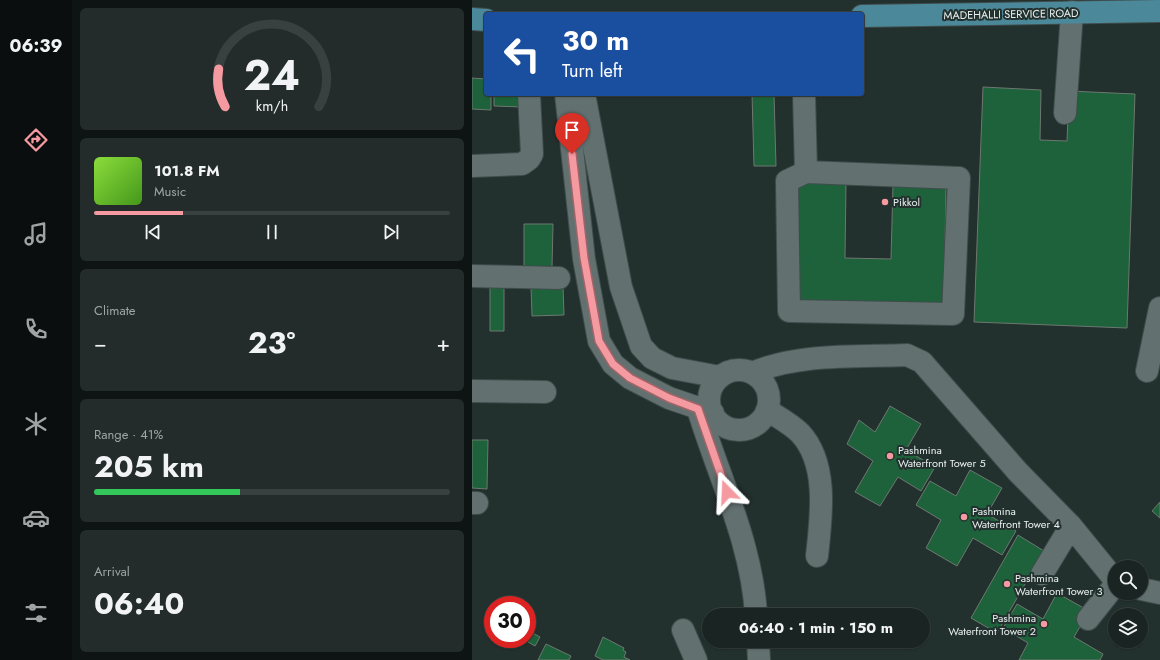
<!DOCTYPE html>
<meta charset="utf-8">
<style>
:root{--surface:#1a2422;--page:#232c2a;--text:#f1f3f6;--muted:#9fa4a5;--line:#384140;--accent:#f49aa0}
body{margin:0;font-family:Jost,sans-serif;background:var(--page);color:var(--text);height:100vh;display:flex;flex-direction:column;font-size:15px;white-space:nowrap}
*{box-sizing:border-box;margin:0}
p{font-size:13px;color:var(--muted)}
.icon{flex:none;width:22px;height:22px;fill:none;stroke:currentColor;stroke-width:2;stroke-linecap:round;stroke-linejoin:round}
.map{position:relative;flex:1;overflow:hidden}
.panel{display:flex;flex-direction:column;gap:8px;padding:8px;background:#0e1413;width:400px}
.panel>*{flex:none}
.top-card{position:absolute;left:12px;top:12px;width:380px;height:84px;border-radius:4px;box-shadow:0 1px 3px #0004,0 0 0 1px var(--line);background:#1a4fa0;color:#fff;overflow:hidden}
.buttons{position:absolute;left:636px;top:560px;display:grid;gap:8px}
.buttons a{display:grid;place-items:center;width:40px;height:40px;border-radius:50%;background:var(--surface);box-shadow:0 1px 3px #0004,0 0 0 1px var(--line);font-size:20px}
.speed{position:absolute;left:12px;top:596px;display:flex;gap:8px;font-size:20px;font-weight:700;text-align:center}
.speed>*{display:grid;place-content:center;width:52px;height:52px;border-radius:50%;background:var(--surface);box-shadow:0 1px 3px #0004,0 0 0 1px var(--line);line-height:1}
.speed .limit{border:6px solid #d22;background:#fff;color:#111}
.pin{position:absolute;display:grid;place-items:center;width:34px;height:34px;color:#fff;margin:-41px -17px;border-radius:50% 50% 50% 0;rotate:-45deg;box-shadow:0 0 4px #0007}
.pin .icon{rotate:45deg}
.me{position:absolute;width:44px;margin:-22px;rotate:339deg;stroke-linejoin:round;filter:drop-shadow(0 0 3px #0008)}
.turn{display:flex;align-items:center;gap:14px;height:84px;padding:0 12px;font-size:18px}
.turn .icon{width:52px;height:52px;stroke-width:2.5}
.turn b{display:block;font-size:28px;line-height:34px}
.big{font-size:30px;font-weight:700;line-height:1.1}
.panel .tile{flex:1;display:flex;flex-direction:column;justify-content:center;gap:6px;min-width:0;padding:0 14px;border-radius:6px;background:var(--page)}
.panel .dial{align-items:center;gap:0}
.dial svg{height:104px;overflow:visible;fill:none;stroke:var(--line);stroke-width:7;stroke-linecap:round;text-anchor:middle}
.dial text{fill:var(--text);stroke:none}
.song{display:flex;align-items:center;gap:12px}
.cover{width:48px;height:48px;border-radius:6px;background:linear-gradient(135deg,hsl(90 70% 55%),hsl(100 70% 35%))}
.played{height:4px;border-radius:2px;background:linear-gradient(90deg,var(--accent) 25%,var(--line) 25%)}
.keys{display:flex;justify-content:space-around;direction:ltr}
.heat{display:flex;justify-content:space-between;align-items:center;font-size:22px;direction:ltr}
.charge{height:6px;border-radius:3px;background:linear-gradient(90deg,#34c759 41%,var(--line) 0)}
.trip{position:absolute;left:230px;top:608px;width:228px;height:40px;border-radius:20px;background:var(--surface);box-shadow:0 1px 3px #0004,0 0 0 1px var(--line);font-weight:700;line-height:40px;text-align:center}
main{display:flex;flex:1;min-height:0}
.tab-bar{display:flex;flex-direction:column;width:72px;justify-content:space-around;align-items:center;background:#0a0e0e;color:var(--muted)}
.tab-bar .icon{width:28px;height:28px}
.tab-bar .current{color:var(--accent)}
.tab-bar b{font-size:18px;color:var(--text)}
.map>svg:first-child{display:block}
.building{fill:#1e623b;stroke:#6d7870}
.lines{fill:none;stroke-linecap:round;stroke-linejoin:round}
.minor-casing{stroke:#3f4c4b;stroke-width:24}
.major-casing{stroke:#3f4c4b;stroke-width:24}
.minor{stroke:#627170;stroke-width:22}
.major{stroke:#4b8899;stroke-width:22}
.route-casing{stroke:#9f6468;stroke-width:10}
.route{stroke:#f49aa0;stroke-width:7}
.poi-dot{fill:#f49aa0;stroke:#22302e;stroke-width:1.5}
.labels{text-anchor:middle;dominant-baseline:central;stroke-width:4;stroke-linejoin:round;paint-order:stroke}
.street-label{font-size:11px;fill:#e8f0ef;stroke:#22302e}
.poi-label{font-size:11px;fill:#e8f0ef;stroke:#22302e;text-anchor:start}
</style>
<main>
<nav class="tab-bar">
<b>06:39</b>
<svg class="icon current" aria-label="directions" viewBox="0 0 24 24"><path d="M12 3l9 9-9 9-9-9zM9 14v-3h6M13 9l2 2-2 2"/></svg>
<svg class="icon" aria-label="music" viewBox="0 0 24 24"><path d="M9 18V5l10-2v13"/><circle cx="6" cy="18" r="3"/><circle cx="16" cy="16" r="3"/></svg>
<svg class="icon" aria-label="phone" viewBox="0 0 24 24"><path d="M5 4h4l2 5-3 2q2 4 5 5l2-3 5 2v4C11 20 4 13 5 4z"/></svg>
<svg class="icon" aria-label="climate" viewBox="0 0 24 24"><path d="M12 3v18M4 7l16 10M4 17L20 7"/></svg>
<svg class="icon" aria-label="car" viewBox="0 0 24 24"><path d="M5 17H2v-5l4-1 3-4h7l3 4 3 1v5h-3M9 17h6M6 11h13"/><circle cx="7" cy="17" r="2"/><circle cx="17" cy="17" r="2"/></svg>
<svg class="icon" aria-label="filters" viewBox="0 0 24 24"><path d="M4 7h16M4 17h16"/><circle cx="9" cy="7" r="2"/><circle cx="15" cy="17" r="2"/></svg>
</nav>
<section class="panel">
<div class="tile dial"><svg viewBox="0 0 100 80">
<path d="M14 69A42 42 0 1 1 86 69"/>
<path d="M14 69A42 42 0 0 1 9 40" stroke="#f49aa0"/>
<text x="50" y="56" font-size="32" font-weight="700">24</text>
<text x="50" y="72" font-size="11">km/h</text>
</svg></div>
<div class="tile">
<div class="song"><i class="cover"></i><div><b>101.8 FM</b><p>Music</p></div></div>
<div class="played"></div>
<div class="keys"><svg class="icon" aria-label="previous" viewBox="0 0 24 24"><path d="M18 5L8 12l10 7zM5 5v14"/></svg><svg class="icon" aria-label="pause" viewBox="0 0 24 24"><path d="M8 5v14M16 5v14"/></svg><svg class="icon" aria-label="next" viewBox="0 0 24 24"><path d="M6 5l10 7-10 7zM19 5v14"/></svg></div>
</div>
<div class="tile"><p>Climate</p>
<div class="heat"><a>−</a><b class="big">23°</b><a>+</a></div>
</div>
<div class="tile"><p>Range · 41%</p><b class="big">205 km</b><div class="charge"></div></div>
<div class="tile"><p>Arrival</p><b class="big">06:40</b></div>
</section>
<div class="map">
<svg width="688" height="660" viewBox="0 0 688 660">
<rect width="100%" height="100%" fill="#22302e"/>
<path class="building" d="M 0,78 L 14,79 L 14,94 L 19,94 L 19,110 L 0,109 Z
M 511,87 L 569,90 L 568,140 L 595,141 L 597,91 L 663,94 L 655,328 L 502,322 Z
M 22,94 L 49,94 L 49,107 L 22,106 Z
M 280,94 L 302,94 L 304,166 L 282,166 Z
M 321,182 L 374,183 L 373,258 L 419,259 L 421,184 L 474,185 L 472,304 L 318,301 Z
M 52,224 L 81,224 L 80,268 L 52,268 Z
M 18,284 L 32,285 L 32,331 L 18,331 Z
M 91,286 L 92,315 L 60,316 L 59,287 Z
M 418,406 L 449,424 L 434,450 L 463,467 L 449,491 L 426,477 L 408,506 L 383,492 L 401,461 L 375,444 L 387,420 L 403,432 Z
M 0,440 L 16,440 L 15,489 L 0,488 Z
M 498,470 L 530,488 L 515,514 L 544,531 L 530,555 L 501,538 L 485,566 L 454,548 L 469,520 L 444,505 L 458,481 L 484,496 Z
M 688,502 L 688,518 L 680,511 Z
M 546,535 L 572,551 L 525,633 L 499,618 Z
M 585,593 L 617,611 L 602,637 L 631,654 L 628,660 L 547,660 L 556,643 L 531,628 L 545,604 L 571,619 Z
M 55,630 L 68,637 L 63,646 L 51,639 L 55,639 Z
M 131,637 L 152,648 L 151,650 L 154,652 L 152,657 L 158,660 L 131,660 L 123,656 Z
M 74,644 L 99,656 L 97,660 L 66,660 Z"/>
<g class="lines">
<g class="minor-casing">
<path id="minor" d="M 94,94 L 112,259 L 127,341 L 141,364 L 158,378 L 197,398 L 241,413
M 112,94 L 149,287 L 169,346 L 180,358 L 200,368 L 248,377
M 332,94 L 334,172
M 593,113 L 600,12
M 0,166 L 50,164 L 57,159 L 60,154 L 57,94
M 334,172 L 487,178 L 481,314 L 317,311 L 315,181 Z
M 0,276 L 87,278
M237 400a30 30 0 1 1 60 0a30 30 0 1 1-60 0Z
M 675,371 L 688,308
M 280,373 C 327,353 384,357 435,355 L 450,362 L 546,472 L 599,526 L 643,580
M 0,391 L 73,392
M 226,409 C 247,478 280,543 284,615
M 295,410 C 306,417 319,424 328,433 C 357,464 349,518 345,556
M 0,503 L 5,503
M 570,574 L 599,526
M 669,589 L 688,593
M 616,619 L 643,585
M 211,630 L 224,660
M 286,641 L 287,660"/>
</g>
<g class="major-casing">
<path id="major" d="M 390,16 L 688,11
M 0,19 L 14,20"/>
</g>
<use href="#minor" class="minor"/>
<use href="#major" class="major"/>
</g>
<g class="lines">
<g class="route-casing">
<path id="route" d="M 100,154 L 112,258 L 127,341 L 141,364 L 158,378 L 197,398 L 226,409 L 255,492"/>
</g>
<use href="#route" class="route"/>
</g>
<g class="poi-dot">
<circle cx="413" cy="202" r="4"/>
<circle cx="418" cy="456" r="4"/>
<circle cx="492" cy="517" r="4"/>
<circle cx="535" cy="584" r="4"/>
<circle cx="572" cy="624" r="4"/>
</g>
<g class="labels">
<g class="street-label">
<text transform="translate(539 14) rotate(-1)">MADEHALLI SERVICE ROAD</text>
</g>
<g class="poi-label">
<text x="421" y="202">Pikkol</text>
<text x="426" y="450">Pashmina<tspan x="426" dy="13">Waterfront Tower 5</tspan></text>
<text x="500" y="511">Pashmina<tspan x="500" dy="13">Waterfront Tower 4</tspan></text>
<text x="543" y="578">Pashmina<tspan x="543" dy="13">Waterfront Tower 3</tspan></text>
<text x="564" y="618" text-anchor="end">Pashmina<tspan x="564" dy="13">Waterfront Tower 2</tspan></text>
</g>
</g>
</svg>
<div class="buttons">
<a><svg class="icon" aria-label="search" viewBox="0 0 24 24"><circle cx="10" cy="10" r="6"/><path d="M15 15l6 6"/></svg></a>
<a><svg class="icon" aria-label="layers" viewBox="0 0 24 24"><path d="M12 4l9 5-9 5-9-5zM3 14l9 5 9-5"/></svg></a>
</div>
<div class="speed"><div class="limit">30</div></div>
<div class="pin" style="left:100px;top:154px;background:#d93025"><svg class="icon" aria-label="arrive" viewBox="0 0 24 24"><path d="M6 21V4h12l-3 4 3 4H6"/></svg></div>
<svg class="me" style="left:255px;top:492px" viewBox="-20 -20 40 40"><path d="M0-17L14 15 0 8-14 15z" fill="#f49aa0" stroke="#fff" stroke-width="4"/></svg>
<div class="trip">06:40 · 1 min · 150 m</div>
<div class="top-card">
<div class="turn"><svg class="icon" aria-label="left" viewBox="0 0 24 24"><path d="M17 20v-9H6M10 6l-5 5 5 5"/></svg><div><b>30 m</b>Turn left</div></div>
</div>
</div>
</main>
